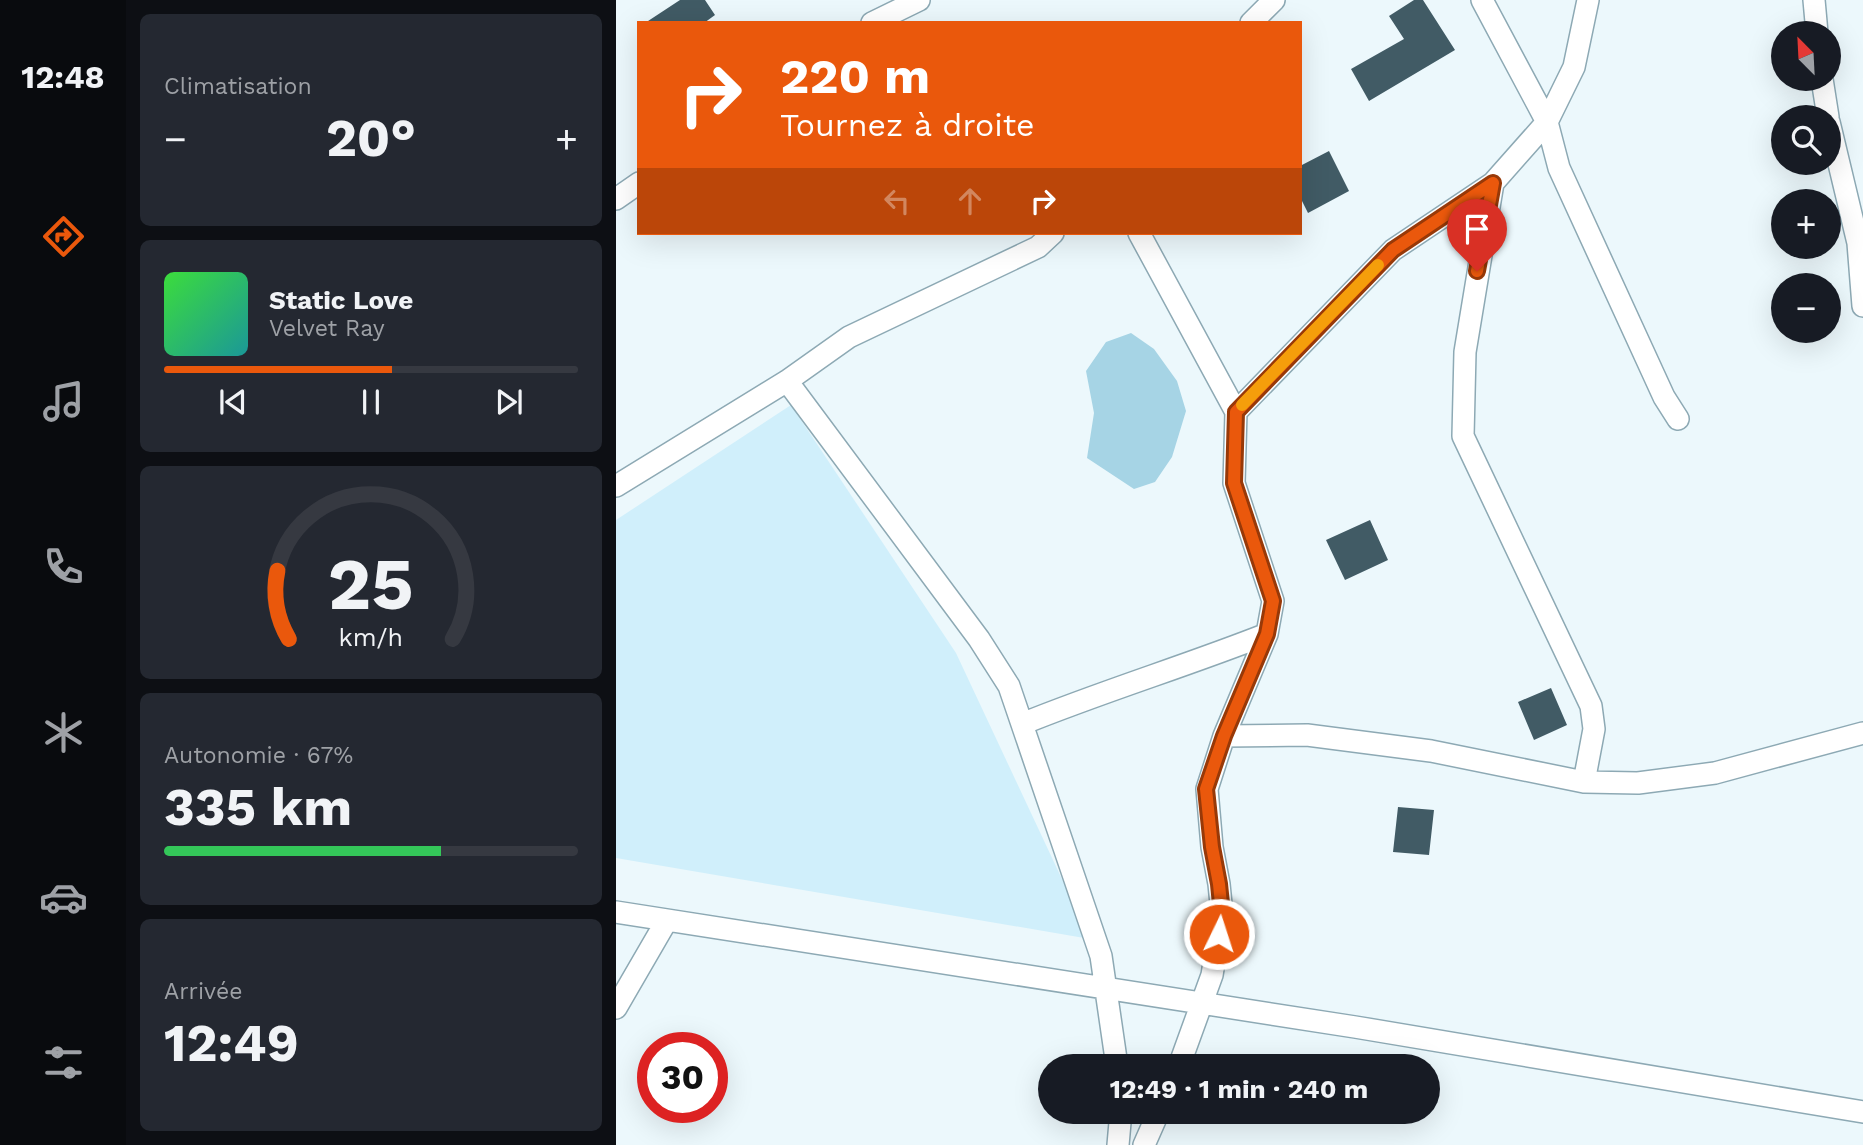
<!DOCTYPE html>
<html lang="fr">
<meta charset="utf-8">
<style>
:root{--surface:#171b24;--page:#242831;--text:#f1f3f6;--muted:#9ea1a6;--line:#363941;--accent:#ea580c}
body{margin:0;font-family:"Work Sans",sans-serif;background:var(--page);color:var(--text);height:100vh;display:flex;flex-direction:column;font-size:26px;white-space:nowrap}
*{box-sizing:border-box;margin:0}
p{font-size:23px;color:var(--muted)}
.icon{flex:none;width:38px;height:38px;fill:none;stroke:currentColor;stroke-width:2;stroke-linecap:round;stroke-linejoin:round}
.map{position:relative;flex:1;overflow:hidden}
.sheet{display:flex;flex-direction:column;gap:14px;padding:14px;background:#0d0f14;width:490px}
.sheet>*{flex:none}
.banner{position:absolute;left:21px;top:21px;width:665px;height:214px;border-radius:0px;box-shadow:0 7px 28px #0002;background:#ea580c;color:#fff;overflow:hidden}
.needle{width:46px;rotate:336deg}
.controls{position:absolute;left:1155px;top:21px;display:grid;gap:14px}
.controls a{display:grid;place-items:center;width:70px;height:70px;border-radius:50%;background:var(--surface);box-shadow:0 7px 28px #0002;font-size:35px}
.speed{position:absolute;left:21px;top:1032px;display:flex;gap:14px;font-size:35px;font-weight:700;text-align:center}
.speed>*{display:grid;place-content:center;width:91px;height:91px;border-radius:50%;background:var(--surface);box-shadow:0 7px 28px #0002;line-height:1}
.speed .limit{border:10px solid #d22;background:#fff;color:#111}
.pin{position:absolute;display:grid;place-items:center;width:60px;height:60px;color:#fff;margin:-72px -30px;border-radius:50% 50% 50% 0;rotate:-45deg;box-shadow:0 0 7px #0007}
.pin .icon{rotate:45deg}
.me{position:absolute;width:77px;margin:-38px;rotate:4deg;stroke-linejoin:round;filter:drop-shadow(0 0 5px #0008)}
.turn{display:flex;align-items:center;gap:24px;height:147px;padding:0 28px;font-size:32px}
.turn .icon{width:91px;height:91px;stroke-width:2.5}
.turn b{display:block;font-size:49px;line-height:60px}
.lanes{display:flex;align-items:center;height:66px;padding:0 28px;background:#0003;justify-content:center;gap:35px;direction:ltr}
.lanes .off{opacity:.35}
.big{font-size:52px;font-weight:700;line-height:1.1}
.sheet .card{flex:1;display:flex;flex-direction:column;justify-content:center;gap:10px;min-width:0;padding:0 24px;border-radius:10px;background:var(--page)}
.sheet .dial{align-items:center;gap:0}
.dial svg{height:182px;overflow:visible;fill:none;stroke:var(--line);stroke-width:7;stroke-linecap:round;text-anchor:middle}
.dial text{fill:var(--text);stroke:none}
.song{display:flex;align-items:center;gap:21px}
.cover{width:84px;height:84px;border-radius:10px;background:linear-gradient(135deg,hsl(120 70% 55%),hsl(180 70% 35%))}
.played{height:7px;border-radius:4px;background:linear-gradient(90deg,var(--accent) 55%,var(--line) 55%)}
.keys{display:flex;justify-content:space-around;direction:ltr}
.heat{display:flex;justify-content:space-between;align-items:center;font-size:38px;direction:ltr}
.charge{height:10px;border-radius:5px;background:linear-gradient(90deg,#34c759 67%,var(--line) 0)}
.trip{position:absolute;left:422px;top:1054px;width:402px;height:70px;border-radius:35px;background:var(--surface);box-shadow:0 7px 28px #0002;font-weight:700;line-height:70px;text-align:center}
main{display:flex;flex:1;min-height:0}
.dock{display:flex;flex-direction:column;width:126px;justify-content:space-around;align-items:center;background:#090b0e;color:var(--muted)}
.dock .icon{width:49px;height:49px}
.dock .active{color:var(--accent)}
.dock b{font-size:32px;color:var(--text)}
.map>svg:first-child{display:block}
.built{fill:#d0effb}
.green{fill:#a6d4e5}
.building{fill:#415b65}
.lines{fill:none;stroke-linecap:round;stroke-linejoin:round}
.street-casing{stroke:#8da9b4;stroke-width:24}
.street{stroke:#fff;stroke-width:21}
.route-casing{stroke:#983908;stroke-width:18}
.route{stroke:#ea580c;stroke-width:12}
.slow{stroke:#f59e0b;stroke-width:12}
</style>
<main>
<nav class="dock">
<b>12:48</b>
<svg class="icon active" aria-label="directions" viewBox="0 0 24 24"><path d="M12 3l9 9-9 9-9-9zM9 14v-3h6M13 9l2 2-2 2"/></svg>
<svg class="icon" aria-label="music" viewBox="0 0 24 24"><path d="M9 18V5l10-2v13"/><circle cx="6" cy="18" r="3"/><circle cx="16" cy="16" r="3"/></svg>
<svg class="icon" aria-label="phone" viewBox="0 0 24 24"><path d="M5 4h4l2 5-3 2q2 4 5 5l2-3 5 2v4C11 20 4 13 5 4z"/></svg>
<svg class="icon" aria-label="climate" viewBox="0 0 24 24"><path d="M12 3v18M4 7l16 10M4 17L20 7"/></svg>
<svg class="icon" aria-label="car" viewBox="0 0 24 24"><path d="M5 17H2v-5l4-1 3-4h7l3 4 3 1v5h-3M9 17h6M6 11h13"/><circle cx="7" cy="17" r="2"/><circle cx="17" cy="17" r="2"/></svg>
<svg class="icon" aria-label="filters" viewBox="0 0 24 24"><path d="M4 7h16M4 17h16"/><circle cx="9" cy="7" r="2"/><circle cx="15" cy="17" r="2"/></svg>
</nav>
<section class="sheet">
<div class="card"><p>Climatisation</p>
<div class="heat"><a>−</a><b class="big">20°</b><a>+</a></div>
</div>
<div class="card">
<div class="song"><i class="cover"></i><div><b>Static Love</b><p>Velvet Ray</p></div></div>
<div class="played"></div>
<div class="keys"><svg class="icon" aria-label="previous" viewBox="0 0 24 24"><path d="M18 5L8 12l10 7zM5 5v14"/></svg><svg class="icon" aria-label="pause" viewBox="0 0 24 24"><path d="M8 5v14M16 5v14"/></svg><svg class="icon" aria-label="next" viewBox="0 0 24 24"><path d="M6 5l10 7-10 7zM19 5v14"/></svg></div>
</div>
<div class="card dial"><svg viewBox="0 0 100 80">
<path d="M14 69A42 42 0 1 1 86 69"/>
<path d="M14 69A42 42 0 0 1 9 39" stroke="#ea580c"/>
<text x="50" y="56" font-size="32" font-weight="700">25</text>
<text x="50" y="72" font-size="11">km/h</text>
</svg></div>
<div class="card"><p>Autonomie · 67%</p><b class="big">335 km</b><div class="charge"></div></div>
<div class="card"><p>Arrivée</p><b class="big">12:49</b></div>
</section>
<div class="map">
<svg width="1247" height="1145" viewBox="0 0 1247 1145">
<rect width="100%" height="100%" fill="#ecf8fc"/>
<path class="built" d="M 175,405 L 340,653 L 474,939 L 0,858 L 0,520 Z"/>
<path class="green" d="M 515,333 L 538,349 L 561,381 L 570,411 L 556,457 L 539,482 L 518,489 L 471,458 L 478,413 L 470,371 L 490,342 Z"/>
<path class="building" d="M 64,0 L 89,0 L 99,15 L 88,23 L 29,23 Z
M 798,0 L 807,0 L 839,50 L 753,101 L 735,69 L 788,39 L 773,16 Z
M 713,151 L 733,191 L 692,213 L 684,197 L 684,166 Z
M 754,520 L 772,560 L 729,580 L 710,540 Z
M 935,688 L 951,725 L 918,740 L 902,702 Z
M 782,807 L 818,810 L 813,855 L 777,852 Z"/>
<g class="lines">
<g class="street-casing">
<path id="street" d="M 866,0 L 931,122 L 943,168 L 1048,397 L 1062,419
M 1198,0 L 1201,33
M 256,23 L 303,0
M 635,23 L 658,0
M 1206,79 L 1212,117
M 1213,122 L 1242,243 L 1247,306
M 877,183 L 849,352 L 847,436 L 975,706 L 978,729 L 968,782
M 0,199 L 23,183
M 523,233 L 620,412 L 618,483 L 657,601 L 651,634 L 608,736
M 171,381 L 363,639 L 393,686 L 485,956 L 501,1066
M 620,412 L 777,250 L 877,183 L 931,122 L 958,67 L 972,0
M 0,486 L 171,381 L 233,337 L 422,247 L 437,233
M 406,724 C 487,691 570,666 651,634
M 0,912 L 739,1027 L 1247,1112
M 0,1008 L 51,920
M 563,1066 L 596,975 L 606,914 L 603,884 L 596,847 L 591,789 L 608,736 L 691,735 L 815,751 L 968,782 L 1022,783 L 1099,773 L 1247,733
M 502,1145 L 505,1111
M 528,1145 L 543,1111"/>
</g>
<use href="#street" class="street"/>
</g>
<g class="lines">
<g class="route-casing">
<path id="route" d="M 603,934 L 606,914 L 603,884 L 596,847 L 590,789 L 608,736 L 651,634 L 657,601 L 618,483 L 620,412 L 777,250 L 877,183 L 861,271"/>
</g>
<use href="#route" class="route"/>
<path class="slow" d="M 626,405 L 762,265"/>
</g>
</svg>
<div class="controls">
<a><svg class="needle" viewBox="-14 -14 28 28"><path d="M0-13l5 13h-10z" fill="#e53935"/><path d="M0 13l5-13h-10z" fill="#9ea1a6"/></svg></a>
<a><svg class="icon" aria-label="search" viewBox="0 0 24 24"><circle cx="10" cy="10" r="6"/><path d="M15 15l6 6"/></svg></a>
<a>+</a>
<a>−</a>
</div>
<div class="speed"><div class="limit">30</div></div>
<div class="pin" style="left:861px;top:271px;background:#d93025"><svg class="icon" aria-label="arrive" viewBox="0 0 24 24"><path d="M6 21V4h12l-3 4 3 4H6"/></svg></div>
<svg class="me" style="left:603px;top:934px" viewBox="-20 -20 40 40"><circle r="17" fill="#ea580c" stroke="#fff" stroke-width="3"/><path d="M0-11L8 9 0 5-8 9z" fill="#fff"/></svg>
<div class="trip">12:49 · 1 min · 240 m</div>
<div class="banner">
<div class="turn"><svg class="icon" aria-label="right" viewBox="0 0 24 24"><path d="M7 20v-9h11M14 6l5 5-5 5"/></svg><div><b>220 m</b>Tournez à droite</div></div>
<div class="lanes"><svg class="icon off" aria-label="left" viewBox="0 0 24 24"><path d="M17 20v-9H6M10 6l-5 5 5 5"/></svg><svg class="icon off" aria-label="ahead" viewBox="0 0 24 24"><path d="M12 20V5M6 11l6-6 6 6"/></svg><svg class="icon" aria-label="right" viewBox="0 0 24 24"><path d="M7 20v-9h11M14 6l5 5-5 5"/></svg></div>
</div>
</div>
</main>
